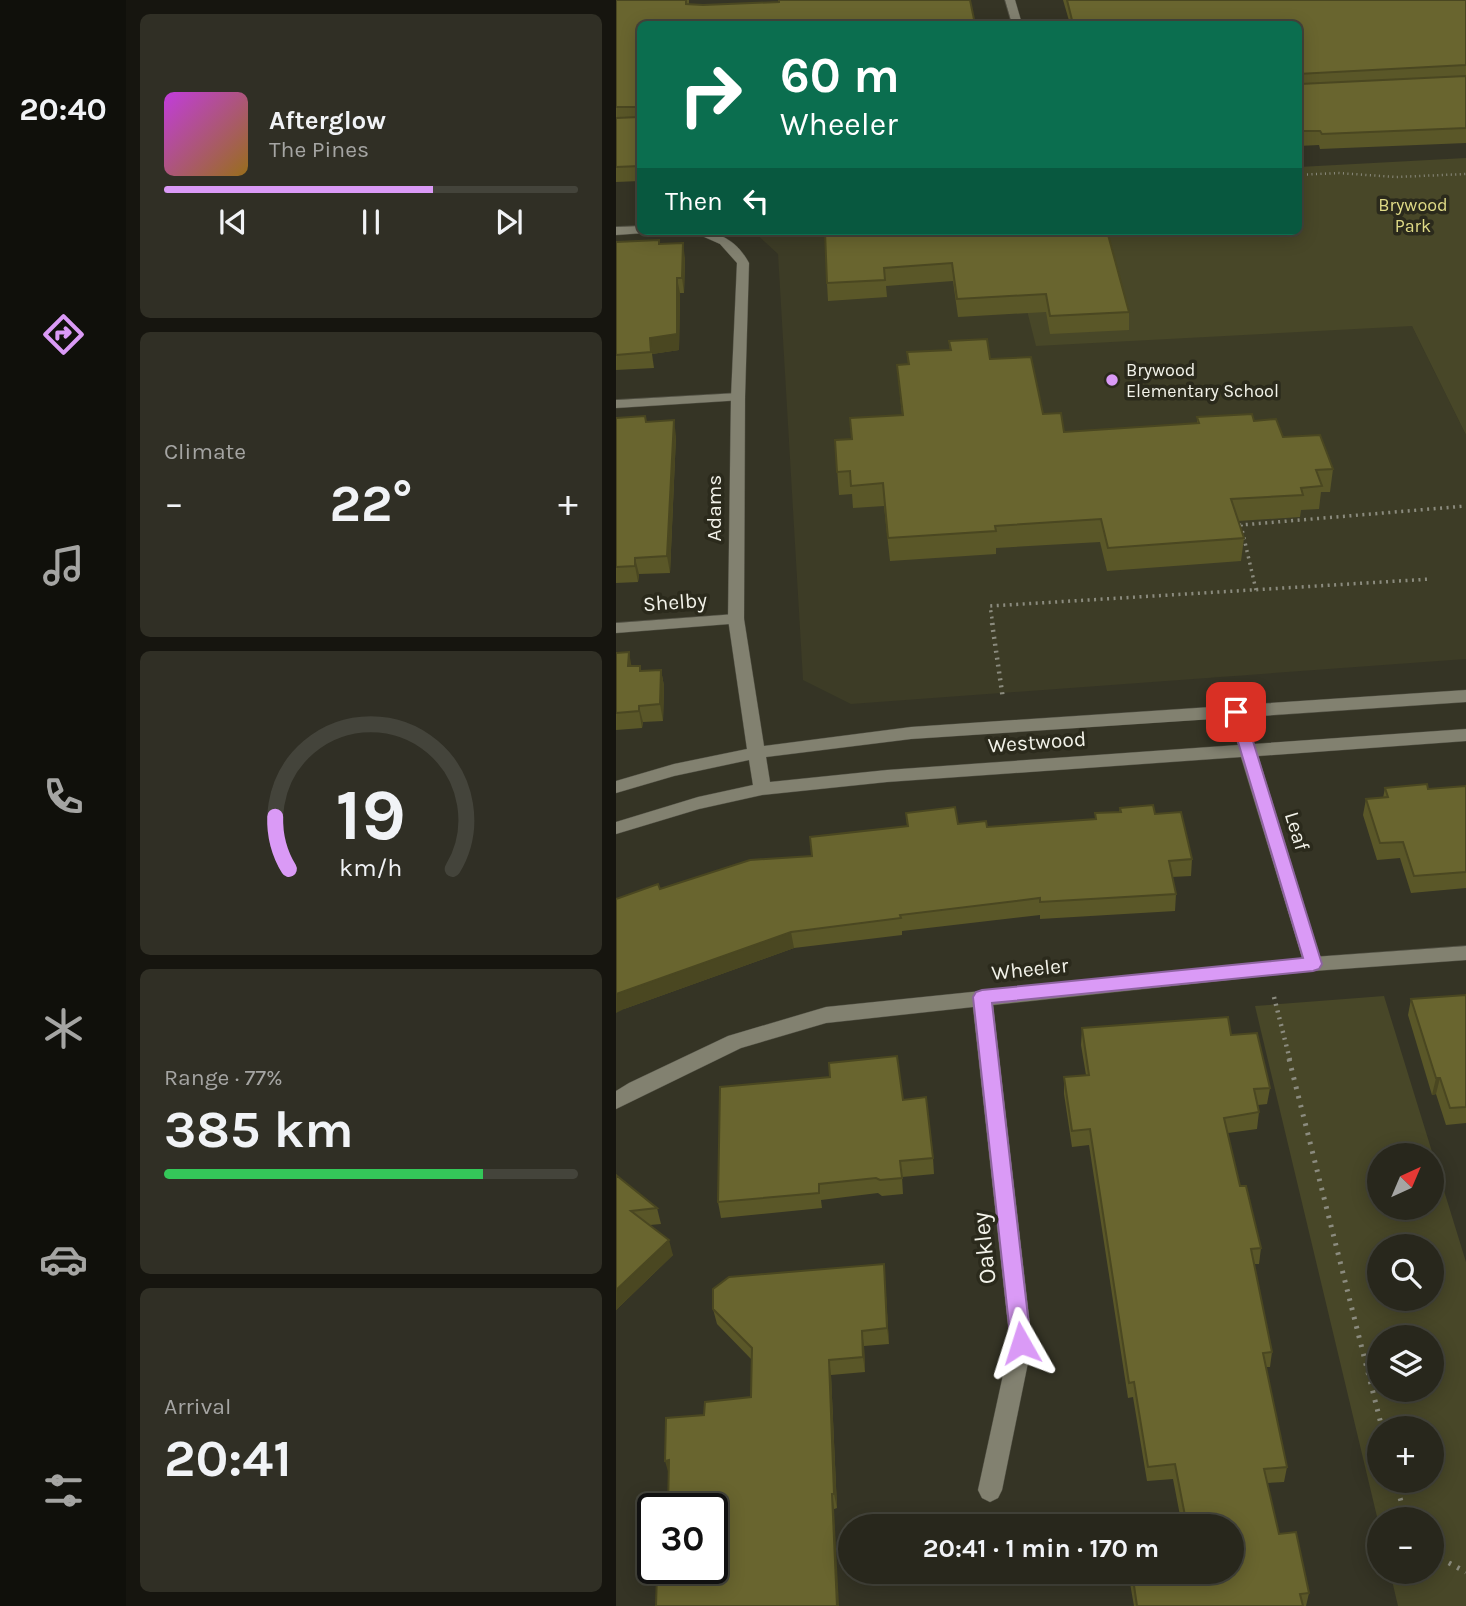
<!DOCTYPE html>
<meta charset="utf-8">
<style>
:root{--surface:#28271c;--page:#302f25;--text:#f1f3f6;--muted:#a5a5a3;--line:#44443b;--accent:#da9af6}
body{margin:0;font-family:Karla,sans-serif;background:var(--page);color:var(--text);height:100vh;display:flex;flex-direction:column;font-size:26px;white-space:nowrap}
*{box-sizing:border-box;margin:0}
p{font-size:23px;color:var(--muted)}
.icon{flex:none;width:38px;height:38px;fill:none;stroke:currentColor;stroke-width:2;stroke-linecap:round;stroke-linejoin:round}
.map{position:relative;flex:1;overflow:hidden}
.panel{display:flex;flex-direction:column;gap:14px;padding:14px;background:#16150f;width:490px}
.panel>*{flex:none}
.guide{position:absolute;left:21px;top:21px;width:665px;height:214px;border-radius:10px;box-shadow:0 4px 18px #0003,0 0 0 2px var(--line);background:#0b6e4f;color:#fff;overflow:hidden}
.needle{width:46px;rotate:44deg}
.controls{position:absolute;left:751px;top:1143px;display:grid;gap:14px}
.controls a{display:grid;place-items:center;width:77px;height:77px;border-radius:50%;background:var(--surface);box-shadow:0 4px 18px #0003,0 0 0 2px var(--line);font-size:35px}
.speed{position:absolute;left:21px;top:1493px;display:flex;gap:14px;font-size:35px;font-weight:700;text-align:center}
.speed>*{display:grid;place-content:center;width:91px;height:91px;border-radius:50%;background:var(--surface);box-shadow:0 4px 18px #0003,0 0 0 2px var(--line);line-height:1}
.speed .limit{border:4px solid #111;border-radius:10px;background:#fff;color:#111}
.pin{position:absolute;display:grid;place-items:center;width:60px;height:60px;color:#fff;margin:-30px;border-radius:14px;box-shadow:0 4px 10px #0006}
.me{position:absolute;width:77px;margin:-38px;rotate:354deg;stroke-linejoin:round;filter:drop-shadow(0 0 5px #0008)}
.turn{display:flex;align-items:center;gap:24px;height:147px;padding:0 28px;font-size:32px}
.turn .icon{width:91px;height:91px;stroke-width:2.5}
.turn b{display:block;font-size:49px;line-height:60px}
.then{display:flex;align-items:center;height:66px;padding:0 28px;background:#0003;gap:14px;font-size:26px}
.big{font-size:52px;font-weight:700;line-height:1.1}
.panel .widget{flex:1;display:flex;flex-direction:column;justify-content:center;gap:10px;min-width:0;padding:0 24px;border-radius:10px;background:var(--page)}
.panel .dial{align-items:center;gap:0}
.dial svg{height:182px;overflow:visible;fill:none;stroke:var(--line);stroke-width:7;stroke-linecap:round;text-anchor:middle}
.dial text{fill:var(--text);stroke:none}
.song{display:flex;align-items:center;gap:21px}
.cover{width:84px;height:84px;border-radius:10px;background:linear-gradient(135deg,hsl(290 70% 55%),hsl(40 70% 35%))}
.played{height:7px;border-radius:4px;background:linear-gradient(90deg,var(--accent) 65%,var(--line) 65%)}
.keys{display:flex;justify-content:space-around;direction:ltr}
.heat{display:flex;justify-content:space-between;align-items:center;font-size:38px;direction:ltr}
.charge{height:10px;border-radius:5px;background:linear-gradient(90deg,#34c759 77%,var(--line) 0)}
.trip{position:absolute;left:222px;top:1514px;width:406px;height:70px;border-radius:35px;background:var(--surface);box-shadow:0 4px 18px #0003,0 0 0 2px var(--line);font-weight:700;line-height:70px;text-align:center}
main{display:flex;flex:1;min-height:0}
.tabs{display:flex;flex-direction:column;width:126px;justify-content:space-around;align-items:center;background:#10100b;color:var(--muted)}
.tabs .icon{width:49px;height:49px}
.tabs .active{color:var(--accent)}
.tabs b{font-size:32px;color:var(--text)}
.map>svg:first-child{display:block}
.built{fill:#3d3c26}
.green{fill:#484728;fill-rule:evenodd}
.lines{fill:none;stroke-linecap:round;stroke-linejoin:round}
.minor-casing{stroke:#504f43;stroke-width:1}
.tertiary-casing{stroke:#504f43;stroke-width:1}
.path-far3{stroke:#8b8b7e;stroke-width:2.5;stroke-dasharray:1 3.5;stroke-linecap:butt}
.path-far2{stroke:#8b8b7e;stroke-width:3.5;stroke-dasharray:2 4.5;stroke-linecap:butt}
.path-far1{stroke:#8b8b7e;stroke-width:4.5;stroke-dasharray:2 5;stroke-linecap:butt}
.path{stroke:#8b8b7e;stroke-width:5;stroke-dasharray:2.5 7;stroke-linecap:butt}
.minor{fill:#828170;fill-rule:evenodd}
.tertiary{fill:#828170;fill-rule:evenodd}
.wall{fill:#5a5728}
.shaded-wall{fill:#4a4721}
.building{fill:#69652f;stroke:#4a4721;stroke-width:2}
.route{fill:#da9af6;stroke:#8e64a0;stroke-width:2}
.poi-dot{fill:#da9af6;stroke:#2b2a1c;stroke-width:2.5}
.labels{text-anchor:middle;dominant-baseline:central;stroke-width:7;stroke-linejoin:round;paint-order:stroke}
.far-park-label{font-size:18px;fill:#dfda86;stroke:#2b2a1c}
.far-poi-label{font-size:18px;fill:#f2f2e9;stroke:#2b2a1c;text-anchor:start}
.street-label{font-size:21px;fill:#f2f2e9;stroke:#2b2a1c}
.near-street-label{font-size:24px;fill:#f2f2e9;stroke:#2b2a1c}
</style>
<main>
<nav class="tabs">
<b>20:40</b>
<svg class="icon active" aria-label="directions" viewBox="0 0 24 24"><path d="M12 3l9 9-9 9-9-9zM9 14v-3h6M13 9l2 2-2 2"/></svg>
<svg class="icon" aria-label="music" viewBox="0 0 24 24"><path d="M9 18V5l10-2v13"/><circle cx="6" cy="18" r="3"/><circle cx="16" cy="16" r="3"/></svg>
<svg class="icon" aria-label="phone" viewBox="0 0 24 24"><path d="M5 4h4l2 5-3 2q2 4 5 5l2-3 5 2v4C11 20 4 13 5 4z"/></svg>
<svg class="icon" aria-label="climate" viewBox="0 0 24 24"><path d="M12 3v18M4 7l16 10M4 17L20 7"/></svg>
<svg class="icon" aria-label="car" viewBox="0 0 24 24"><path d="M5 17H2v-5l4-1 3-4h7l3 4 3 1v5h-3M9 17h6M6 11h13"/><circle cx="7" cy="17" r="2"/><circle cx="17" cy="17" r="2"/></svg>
<svg class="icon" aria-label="filters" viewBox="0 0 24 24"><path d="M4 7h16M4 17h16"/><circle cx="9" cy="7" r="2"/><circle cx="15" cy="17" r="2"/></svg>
</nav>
<section class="panel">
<div class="widget">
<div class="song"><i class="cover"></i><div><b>Afterglow</b><p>The Pines</p></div></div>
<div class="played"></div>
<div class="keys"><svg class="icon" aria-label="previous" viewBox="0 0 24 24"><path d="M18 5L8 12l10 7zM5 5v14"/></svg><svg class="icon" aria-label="pause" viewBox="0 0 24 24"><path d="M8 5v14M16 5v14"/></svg><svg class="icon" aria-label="next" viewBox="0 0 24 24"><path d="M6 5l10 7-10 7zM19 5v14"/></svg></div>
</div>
<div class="widget"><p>Climate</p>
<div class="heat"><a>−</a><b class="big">22°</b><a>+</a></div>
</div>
<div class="widget dial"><svg viewBox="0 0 100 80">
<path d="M14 69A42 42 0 1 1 86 69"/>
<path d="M14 69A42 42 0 0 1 8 46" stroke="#da9af6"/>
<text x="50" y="56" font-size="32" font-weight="700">19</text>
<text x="50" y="72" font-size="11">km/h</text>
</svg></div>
<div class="widget"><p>Range · 77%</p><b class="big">385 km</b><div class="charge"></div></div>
<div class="widget"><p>Arrival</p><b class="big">20:41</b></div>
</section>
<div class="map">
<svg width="850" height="1606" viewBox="0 0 850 1606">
<rect width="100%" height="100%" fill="#353425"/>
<path class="built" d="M 683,167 L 796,326 L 850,435 L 850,659 L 235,704 L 187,680 L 162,254 L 137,231 L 682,231 Z"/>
<path class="green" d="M 850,158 L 850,435 L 796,326 L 420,346 L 391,231 L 682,231 L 683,167 Z
M 768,996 L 850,1262 L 850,1606 L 782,1606 L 774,1572 L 816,1572 L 816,1519 L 763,1519 L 763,1525 L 639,1006 ZM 763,1155 L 816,1155 L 816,1208 L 763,1208 ZM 763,1246 L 816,1246 L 816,1298 L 763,1298 ZM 763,1337 L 816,1337 L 816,1390 L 763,1390 ZM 763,1428 L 816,1428 L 816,1480 L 763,1480 Z"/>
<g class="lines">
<g class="minor-casing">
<path id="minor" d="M 389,0 L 399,0 L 406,24 L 396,24 Z
M 122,393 L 129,397 L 127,400 L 0,408 L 0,400 Z
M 120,614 L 126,615 L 128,619 L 126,623 L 0,633 L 0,623 Z
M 850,946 L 850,960 L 697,971 L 377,1005 L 416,1343 L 386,1490 L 382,1498 L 374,1502 L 366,1498 L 362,1490 L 394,1343 L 357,1007 L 210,1023 L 125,1048 L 0,1109 L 0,1091 L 13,1083 L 112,1036 L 210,1007 L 697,957 Z"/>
</g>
<g class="tertiary-casing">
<path id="tertiary" d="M 24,226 L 24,231 L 28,233 L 0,235 L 0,227 Z
M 75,231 C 102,231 120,239 133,263 L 129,397 L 128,619 L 148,746 L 295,727 L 850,690 L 850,702 L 630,717 L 638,744 L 850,729 L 850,741 L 642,756 L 706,964 L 704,969 L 697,971 L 690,969 L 688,964 L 625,757 L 271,782 L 146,795 L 83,809 L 0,834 L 0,822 L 82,797 L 137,785 L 133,760 L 58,776 L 0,793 L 0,781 L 58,764 L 131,749 L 112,619 L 115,397 L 121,263 L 104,244 ZM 613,718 L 622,745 L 271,770 L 154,782 L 150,757 L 295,739 Z"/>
</g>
<path class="path-far3" d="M 682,175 L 722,173 L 780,177 L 850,174"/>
<path class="path-far2" d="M 640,590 L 625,525 L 850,506
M 377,625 L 374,606 L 815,579"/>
<path class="path-far1" d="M 376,623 L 387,699
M 658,997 L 674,1060"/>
<path class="path" d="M 673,1059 L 766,1428
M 779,1480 L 790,1519
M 816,1554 L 850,1572"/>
<use href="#minor" class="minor"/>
<use href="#tertiary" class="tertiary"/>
</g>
<path class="wall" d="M 0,0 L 73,0 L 73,5 L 354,0 L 24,24 L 24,181 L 0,182 Z
M 447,0 L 850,0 L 850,143 L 704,149 L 703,145 L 682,146 L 682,24 L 454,24 Z
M 392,233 L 513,312 L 513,330 L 434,334 L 430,312 L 342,317 L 337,281 L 270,286 L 271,297 L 212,301 L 211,283 Z
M 43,240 L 43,244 L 69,258 L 68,293 L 64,293 L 63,350 L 36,354 L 38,368 L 0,370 L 0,242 Z
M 333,341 L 374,359 L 427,414 L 448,432 L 581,423 L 581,417 L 638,421 L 717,469 L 714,492 L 705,492 L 703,509 L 685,510 L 684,517 L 622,521 L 628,538 L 625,561 L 491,571 L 484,542 L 380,548 L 380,554 L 274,561 L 268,506 L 237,508 L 236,494 L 223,495 L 219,440 L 236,439 L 286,415 L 281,365 L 292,364 L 291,352 L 334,350 Z
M 0,418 L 30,422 L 60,436 L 54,573 L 23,574 L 22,582 L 0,583 Z
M 0,653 L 16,666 L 24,666 L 25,671 L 45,670 L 48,686 L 47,721 L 27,722 L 26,728 L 0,730 Z
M 850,786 L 850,888 L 795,893 L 784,858 L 761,860 L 747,815 L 750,799 L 767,798 L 769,788 L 812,789 Z
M 504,808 L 539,814 L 576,859 L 575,876 L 556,877 L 560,894 L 559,911 L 424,919 L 424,915 L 286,931 L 286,935 L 178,948 L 8,1009 L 44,889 L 196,856 L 291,826 L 290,813 L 342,824 L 371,827 L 479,819 L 479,813 L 503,812 Z
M 850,995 L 850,1123 L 830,1125 L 820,1094 L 816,1095 L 792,1015 L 795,999 Z
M 466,1028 L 615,1035 L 654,1088 L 651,1104 L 642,1105 L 643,1112 L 641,1129 L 612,1133 L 624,1186 L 645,1248 L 643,1264 L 638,1264 L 656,1352 L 654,1367 L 650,1367 L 671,1467 L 668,1482 L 651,1483 L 663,1534 L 693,1593 L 690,1606 L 518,1606 L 512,1572 L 616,1572 L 616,1526 L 566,1526 L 557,1479 L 531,1481 L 517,1397 L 512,1398 L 473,1145 L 456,1147 L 448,1094 L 448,1077 L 470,1075 L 465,1045 Z
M 287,1100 L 317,1158 L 318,1174 L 286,1177 L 287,1194 L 266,1196 L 262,1193 L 205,1200 L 206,1208 L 105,1218 L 102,1202 Z
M 0,1175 L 41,1208 L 45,1224 L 34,1225 L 57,1255 L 0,1310 Z
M 268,1264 L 273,1344 L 248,1346 L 249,1372 L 215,1375 L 221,1508 L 50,1572 L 88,1415 L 135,1397 L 136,1360 L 101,1324 L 97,1309 Z"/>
<path class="shaded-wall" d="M 67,243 L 69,258 L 68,293 L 66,278 Z
M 61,278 L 64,293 L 63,350 L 36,354 L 38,368 L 34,338 Z
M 58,420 L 60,436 L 54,573 L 51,556 Z
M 19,558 L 23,574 L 22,582 L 19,566 Z
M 13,652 L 16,669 L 12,666 Z
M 45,670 L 48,686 L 47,721 L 44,704 Z
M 23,706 L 27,722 L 26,728 L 23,711 Z
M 175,932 L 178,948 L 8,1009 L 0,1013 L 0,994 L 4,992 Z
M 820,1078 L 824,1078 L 820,1094 L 816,1095 Z
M 53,1240 L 57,1255 L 0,1310 L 0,1290 Z
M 268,1264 L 269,1279 L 273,1344 L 271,1328 Z
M 246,1331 L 248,1346 L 249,1372 L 247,1357 Z
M 213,1360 L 215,1375 L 221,1508 L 218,1494 Z
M 53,1460 L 53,1475 L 49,1461 Z
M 216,1494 L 218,1509 L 223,1606 L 221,1606 Z"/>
<path class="building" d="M 0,0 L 70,0 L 70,4 L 87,5 L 163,2 L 163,0 L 354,0 L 359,24 L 24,24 L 24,166 L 0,167 L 0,118 L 22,117 L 24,107 L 0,107 Z
M 451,0 L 850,0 L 850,65 L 682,74 L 682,24 L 457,24 Z
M 850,76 L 850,128 L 706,134 L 704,131 L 682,131 L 682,83 L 684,84 Z
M 209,231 L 392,231 L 392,233 L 438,231 L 491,231 L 513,312 L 434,316 L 430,294 L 341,299 L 336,263 L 268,268 L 269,280 L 211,283 Z
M 43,240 L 43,244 L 67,243 L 66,278 L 61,278 L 61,334 L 34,338 L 35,352 L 0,355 L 0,242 Z
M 371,339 L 374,359 L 415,357 L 427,414 L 445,413 L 448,432 L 583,423 L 581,417 L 636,414 L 638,421 L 660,419 L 667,437 L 704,435 L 717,469 L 700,470 L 706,486 L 685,488 L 687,495 L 615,499 L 628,538 L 492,548 L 485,519 L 379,526 L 380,531 L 272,538 L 267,483 L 235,486 L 234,471 L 221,472 L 219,440 L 236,439 L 234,418 L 287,415 L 281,365 L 293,364 L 291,352 L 335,350 L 333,341 Z
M 29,416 L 30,422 L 58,420 L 51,556 L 19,558 L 19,566 L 0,567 L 0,418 Z
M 13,652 L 12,666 L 24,666 L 24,671 L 45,670 L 44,704 L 23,706 L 23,711 L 0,713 L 0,653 Z
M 811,784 L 812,789 L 850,786 L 850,872 L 798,876 L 787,842 L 764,843 L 750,799 L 772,797 L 769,788 Z
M 537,805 L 539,814 L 565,812 L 576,859 L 553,861 L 560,894 L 424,902 L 424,898 L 284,915 L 285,918 L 175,932 L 0,994 L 0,899 L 42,884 L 44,889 L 134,860 L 196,856 L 194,837 L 292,826 L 290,813 L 339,807 L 342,824 L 370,821 L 371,827 L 480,819 L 479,813 L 505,812 L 504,808 Z
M 850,995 L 850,1107 L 834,1108 L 824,1078 L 820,1078 L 795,999 Z
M 612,1017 L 615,1035 L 641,1033 L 654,1088 L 638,1089 L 643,1112 L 608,1118 L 624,1186 L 630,1186 L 645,1248 L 635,1249 L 656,1352 L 647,1353 L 671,1467 L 648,1469 L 663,1534 L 680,1532 L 693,1593 L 684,1594 L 687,1606 L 521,1606 L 516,1572 L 616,1572 L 616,1526 L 571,1526 L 559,1464 L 532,1467 L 518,1382 L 513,1383 L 474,1129 L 456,1131 L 448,1077 L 473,1075 L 466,1028 Z
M 281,1056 L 287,1100 L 310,1097 L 317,1158 L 284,1161 L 286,1178 L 264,1180 L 260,1178 L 203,1184 L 203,1193 L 102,1202 L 104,1087 L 214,1077 L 213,1063 Z
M 0,1175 L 41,1208 L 15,1211 L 53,1240 L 0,1290 Z
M 268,1264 L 271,1328 L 246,1331 L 247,1357 L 213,1360 L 218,1494 L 216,1494 L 221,1606 L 40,1606 L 41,1573 L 50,1572 L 50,1568 L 96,1568 L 96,1508 L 52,1508 L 53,1460 L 49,1461 L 50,1418 L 88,1415 L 89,1402 L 135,1397 L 136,1348 L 97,1309 L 97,1289 L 113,1277 Z"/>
<path class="route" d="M 620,707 L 628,712 L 706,964 L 703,969 L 697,971 L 376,1003 L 415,1343 L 412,1350 L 405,1352 L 398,1350 L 395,1343 L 357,997 L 360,992 L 366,990 L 687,958 L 613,712 Z"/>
<circle class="poi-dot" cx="496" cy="380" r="7"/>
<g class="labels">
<g class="far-park-label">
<text x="797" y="205">Brywood<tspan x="797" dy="21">Park</tspan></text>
</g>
<g class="far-poi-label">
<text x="510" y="370">Brywood<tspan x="510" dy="21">Elementary School</tspan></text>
</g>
<g class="street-label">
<text transform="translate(98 508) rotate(-90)">Adams</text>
<text transform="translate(59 602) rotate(-4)">Shelby</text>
<text transform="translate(421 742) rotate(-4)">Westwood</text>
<text transform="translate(681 831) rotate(73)">Leaf</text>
<text transform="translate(414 969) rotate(-6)">Wheeler</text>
</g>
<g class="near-street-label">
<text transform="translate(368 1248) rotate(-96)">Oakley</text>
</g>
</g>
</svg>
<div class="controls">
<a><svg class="needle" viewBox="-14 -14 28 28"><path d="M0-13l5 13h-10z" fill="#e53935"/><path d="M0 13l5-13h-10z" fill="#a5a5a3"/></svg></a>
<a><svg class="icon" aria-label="search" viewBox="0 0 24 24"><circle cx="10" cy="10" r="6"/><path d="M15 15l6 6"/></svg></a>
<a><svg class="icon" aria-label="layers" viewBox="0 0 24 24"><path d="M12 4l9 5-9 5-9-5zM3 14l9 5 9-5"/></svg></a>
<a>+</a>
<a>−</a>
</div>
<div class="speed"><div class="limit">30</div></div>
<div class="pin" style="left:620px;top:712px;background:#d93025"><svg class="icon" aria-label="arrive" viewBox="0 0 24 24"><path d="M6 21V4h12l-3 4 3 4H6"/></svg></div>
<svg class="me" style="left:405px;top:1343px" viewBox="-20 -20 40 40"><path d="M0-17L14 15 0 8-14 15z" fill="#da9af6" stroke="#fff" stroke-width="4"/></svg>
<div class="trip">20:41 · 1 min · 170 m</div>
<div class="guide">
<div class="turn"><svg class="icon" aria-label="right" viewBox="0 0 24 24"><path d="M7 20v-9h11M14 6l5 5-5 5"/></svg><div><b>60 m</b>Wheeler</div></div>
<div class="then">Then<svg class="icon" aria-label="left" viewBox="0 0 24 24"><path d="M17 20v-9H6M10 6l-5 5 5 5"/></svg></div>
</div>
</div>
</main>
